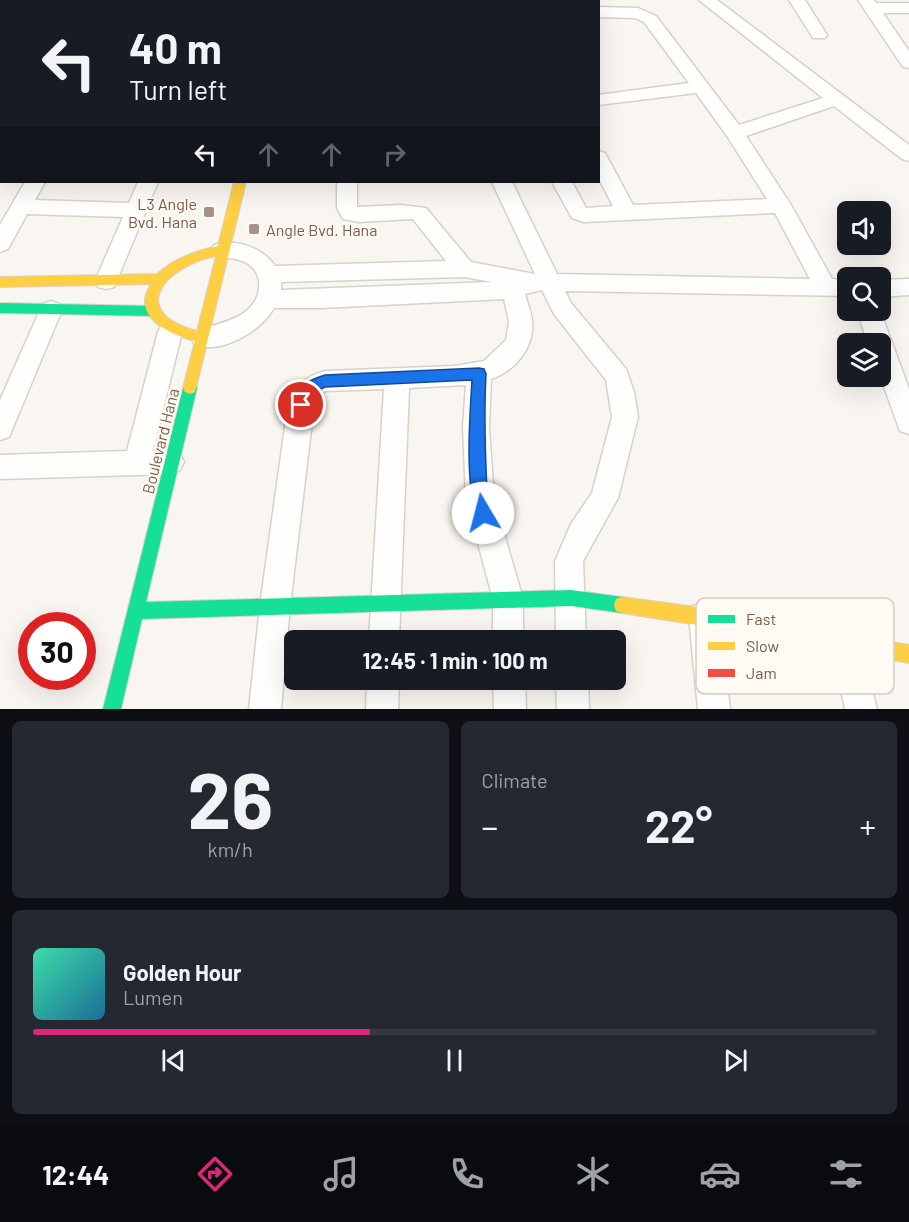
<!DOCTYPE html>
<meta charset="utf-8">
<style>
:root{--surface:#171b24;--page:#242831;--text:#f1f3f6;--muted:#9ea1a6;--line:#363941;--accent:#db2777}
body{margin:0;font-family:Barlow,sans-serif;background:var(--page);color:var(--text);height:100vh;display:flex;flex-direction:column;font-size:22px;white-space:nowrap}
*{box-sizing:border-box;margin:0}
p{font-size:20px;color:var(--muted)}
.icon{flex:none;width:33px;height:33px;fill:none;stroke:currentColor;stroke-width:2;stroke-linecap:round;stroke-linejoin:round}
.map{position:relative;height:709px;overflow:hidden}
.panel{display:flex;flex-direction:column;gap:12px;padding:12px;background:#0d0f14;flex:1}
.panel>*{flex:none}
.banner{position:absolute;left:0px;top:0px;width:600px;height:183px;box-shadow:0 6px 24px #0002;background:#171b24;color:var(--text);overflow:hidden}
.controls{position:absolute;left:837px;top:201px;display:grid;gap:12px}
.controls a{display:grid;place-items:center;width:54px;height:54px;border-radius:9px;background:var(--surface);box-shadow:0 6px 24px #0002;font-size:30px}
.speed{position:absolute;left:18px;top:612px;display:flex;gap:12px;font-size:30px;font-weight:700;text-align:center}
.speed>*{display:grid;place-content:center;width:78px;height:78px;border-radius:50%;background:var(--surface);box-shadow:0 6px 24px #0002;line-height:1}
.speed .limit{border:9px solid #d22;background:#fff;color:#111}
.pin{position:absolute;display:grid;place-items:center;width:51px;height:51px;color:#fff;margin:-26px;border:3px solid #fff;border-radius:50%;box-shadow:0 2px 6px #0007}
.me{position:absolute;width:66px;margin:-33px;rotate:352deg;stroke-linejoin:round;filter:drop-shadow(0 0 4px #0008)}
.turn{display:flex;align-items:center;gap:21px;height:126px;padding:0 30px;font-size:27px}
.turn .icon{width:78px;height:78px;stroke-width:2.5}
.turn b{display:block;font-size:42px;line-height:51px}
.lanes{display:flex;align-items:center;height:57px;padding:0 30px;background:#0003;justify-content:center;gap:30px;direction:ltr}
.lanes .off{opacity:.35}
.big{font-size:45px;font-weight:700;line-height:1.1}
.panel .card{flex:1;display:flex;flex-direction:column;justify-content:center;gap:9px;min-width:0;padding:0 21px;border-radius:9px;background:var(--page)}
.panel .dial{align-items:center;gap:0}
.dial b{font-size:78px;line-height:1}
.song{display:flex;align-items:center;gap:18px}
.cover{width:72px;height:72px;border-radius:9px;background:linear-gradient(135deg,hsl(160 70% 55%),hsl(200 70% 35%))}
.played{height:6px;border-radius:3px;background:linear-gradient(90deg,var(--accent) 40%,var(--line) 40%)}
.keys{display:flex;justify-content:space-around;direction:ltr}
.heat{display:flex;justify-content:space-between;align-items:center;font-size:33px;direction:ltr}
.panel .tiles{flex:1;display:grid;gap:12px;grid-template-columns:1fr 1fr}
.card:last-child{grid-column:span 2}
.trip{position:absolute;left:284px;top:630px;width:342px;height:60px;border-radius:9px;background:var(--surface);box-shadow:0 6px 24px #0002;font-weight:700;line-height:60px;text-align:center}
.dock{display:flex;height:96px;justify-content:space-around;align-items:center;background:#090b0e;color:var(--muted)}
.dock .icon{width:42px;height:42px}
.dock .on{color:var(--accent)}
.dock b{font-size:27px;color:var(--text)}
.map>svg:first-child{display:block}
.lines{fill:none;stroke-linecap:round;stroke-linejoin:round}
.street-casing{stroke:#d7d1cb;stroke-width:3}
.fast-casing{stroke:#d9d2cb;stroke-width:2}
.slow-casing{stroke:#d9d2cb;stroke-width:2}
.jam-casing{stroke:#d9d2cb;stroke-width:2}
.street{fill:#fefefd;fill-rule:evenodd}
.fast{fill:#16e098;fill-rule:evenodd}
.slow{fill:#ffcf43;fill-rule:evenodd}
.jam{fill:#f24e42;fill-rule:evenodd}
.route{fill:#1a73e8;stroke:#114b97;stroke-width:1.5}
.poi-dot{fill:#a69286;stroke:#fffaf3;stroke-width:2}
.labels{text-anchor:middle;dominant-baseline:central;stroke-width:5;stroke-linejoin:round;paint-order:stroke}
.poi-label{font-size:16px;fill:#7a5c4d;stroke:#fffaf3;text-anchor:end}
.street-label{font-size:16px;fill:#7a5c4d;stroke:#fffaf3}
.key{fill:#fffaf3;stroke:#d7cbc1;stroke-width:1.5}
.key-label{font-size:16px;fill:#7a5c4d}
</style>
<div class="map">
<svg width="909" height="709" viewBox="0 0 909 709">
<rect width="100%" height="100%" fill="#f9f5f0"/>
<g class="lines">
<g class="street-casing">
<path id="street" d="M 46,0 L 62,0 L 46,2 Z
M 115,0 L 131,0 L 115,2 Z
M 209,0 L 291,0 L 290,2 Z
M 435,0 L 451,0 L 451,2 L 435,2 Z
M 490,0 L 506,0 L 506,2 L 490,2 Z
M 699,0 L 717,0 L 909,145 L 909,161 L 902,159 L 834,106 L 746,136 L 791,205 L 832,279 L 848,280 L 848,296 L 565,291 L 571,303 L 626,369 L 634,392 L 638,417 L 618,498 L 583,561 L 586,640 L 556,640 L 555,561 L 571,524 L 592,493 L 612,417 L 606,380 L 554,314 L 542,290 L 525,294 C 527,303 532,313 532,322 C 535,347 514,372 491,379 L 489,427 L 494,499 L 523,599 L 523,640 L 493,640 L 493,599 L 466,499 L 463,427 L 466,385 L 409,388 L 399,640 L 369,640 L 384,389 L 325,391 L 318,397 L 314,405 L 290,606 L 281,709 L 249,709 L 260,606 L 288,405 C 296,385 304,377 325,371 L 454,366 L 484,361 L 506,340 L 509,322 L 504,299 L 321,308 L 274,308 C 260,332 222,354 195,345 L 191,338 L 195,331 C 219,323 262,318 259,281 C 258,272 251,264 242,261 C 233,257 223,258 214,255 L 211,250 L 214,245 C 236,238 263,248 275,266 L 446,261 L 413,219 L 359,222 L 343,219 L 337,208 L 337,182 L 357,182 L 357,207 L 401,205 L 426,208 L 471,262 L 535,274 L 492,182 L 512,182 L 557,274 L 810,279 L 775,213 L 584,222 L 572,218 L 552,182 L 572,182 L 586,208 L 613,206 L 598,177 L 598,151 L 605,153 L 633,205 L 767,199 L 727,136 L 696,93 L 598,105 L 598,95 L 689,83 L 644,22 L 635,18 L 598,17 L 598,7 L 638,8 L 656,16 L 739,125 L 823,98 ZM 464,277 L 492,282 L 281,290 L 281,282 Z
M 789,0 L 805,0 L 827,35 L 825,38 L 813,38 Z
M 858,0 L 874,0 L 876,3 L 909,3 L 909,13 L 883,13 L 909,51 L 909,68 L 903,67 Z
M 0,87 L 2,87 L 0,99 Z
M 25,182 L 45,182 L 35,200 L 129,203 L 138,182 L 158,182 L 114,287 L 106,289 L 98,287 L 95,281 L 123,217 L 27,214 L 8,249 L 0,252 L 0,225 Z
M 909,279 L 909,295 L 880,297 L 880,280 Z
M 51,301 L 59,304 L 62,310 L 9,437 L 0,440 L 0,400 L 40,310 L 43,304 Z
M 857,310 L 880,310 L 909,389 L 909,434 L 900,431 L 880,376 L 880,344 L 868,344 Z
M 170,323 L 178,325 L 182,332 L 153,451 L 171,450 L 180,454 L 184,462 L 180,470 L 171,474 L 0,479 L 0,455 L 127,451 L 158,332 L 162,325 Z
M 704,602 L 715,606 L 719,617 L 730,709 L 698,709 L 689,617 L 693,606 Z
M 846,628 L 857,632 L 877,709 L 845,709 L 831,643 L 835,632 Z
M 367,680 L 399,680 L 398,709 L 366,709 Z
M 493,680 L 525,680 L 526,709 L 494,709 Z
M 556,680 L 588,680 L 589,709 L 557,709 Z"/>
</g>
<g class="fast-casing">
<path id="fast" d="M 0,303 L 153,306 L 159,311 L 153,316 L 0,313 Z
M 190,382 L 195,384 L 197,388 L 146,602 L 571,590 L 622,597 L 628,599 L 630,605 L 628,611 L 622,613 L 571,606 L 142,619 L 121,709 L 103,709 L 183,388 L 185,384 Z"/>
</g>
<g class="slow-casing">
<path id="slow" d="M 234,182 L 246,182 L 195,392 L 190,394 L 185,392 L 183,388 L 195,341 C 169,334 130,317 151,284 L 0,287 L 0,277 L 157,274 C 175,258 195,251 218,246 ZM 216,256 L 197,331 C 125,311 166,266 216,256 Z
M 622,597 L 704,608 L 909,645 L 909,663 L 704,626 L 622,613 L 616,611 L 614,605 L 616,599 Z"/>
</g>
<g class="jam-casing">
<path id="jam" d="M 279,0 L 287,0 L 287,2 L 279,2 Z"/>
</g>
<use href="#street" class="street"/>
<use href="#fast" class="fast"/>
<use href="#slow" class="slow"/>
<use href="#jam" class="jam"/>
</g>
<path class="route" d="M 479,368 L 484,369 L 486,374 C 484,413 485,451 487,491 C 488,500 493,509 489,518 L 483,520 L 478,518 C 464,486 470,415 472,380 L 325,387 L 313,393 L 306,410 L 296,410 L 294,405 C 302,384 303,382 325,375 Z"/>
<g class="poi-dot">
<rect x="203" y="206" width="12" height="12" rx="3"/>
<rect x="248" y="223" width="12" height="12" rx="3"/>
</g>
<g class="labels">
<g class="poi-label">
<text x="197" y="203">L3 Angle<tspan x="197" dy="18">Bvd. Hana</tspan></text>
<text x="266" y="229" text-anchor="start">Angle Bvd. Hana</text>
</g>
<g class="street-label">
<text transform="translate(160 441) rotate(-76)">Boulevard Hana</text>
</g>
</g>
<rect x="696" y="598" width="198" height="96" rx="9" class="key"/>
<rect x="708" y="615" width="27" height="8" fill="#16e098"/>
<rect x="708" y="642" width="27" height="8" fill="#ffcf43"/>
<rect x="708" y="669" width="27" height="8" fill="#f24e42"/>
<g class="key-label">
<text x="746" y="625">Fast</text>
<text x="746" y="652">Slow</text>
<text x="746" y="679">Jam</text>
</g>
</svg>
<div class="controls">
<a><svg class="icon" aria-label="sound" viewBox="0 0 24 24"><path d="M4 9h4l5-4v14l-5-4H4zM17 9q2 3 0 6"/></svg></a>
<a><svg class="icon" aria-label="search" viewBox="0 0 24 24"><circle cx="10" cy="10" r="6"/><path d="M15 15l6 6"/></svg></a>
<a><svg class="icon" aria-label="layers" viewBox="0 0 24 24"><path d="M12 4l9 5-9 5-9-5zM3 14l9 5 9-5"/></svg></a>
</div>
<div class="speed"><div class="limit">30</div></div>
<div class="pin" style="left:301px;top:405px;background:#d93025"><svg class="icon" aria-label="arrive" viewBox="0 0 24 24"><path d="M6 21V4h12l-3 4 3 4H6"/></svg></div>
<svg class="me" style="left:483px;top:513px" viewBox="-20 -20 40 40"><circle r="19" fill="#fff"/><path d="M0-13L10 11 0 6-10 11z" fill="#1a73e8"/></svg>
<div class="trip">12:45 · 1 min · 100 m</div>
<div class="banner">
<div class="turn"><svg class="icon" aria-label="left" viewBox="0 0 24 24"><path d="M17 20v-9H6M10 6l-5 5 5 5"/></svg><div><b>40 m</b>Turn left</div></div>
<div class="lanes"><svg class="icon" aria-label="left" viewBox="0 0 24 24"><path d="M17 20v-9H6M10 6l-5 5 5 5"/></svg><svg class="icon off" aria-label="ahead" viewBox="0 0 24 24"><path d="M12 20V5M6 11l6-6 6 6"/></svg><svg class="icon off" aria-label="ahead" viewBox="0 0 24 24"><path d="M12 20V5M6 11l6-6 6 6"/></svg><svg class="icon off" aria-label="right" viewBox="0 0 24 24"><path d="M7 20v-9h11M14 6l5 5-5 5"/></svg></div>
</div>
</div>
<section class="panel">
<div class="tiles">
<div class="card dial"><b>26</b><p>km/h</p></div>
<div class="card"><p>Climate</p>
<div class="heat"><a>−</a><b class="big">22°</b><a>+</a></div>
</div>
<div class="card">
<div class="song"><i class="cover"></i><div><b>Golden Hour</b><p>Lumen</p></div></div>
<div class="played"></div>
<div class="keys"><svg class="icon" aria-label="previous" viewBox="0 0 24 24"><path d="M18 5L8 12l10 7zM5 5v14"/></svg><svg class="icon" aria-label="pause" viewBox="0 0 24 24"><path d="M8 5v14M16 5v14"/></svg><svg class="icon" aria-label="next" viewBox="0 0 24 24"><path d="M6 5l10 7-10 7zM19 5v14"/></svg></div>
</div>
</div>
</section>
<nav class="dock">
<b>12:44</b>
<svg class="icon on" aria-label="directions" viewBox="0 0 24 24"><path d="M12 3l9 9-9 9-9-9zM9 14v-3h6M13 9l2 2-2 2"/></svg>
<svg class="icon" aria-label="music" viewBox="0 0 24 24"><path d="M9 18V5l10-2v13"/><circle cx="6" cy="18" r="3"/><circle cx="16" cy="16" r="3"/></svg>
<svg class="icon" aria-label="phone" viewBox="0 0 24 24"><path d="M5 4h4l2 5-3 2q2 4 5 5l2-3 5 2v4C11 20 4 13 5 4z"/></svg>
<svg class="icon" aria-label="climate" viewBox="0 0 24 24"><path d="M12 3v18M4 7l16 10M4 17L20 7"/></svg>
<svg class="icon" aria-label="car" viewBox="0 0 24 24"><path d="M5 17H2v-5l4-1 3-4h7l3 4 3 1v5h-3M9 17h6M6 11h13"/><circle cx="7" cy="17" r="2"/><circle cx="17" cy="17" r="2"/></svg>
<svg class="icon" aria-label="filters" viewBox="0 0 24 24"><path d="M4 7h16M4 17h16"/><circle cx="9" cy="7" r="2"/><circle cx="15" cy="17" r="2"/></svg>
</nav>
